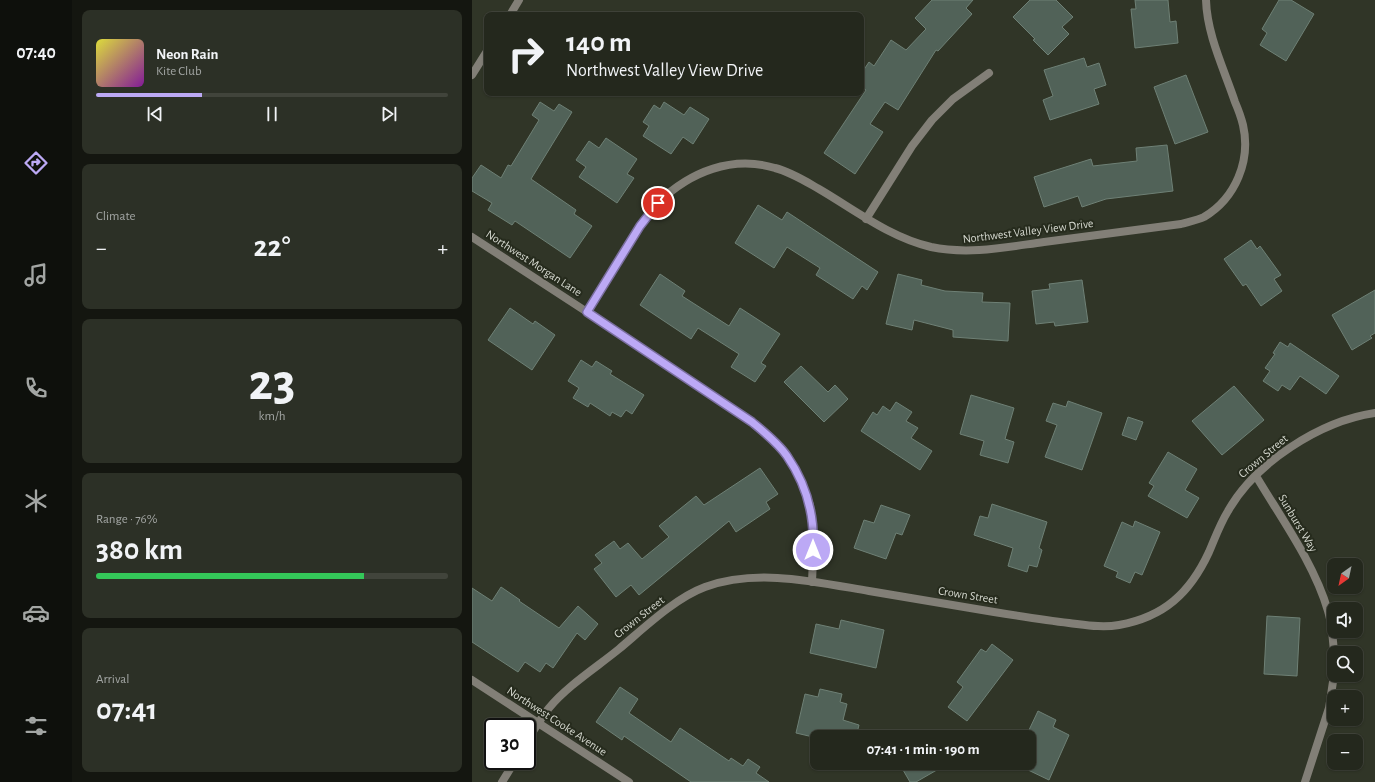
<!DOCTYPE html>
<meta charset="utf-8">
<style>
:root{--surface:#24281d;--page:#2c3026;--text:#f1f3f6;--muted:#a3a6a4;--line:#41443b;--accent:#bca9f5}
body{margin:0;font-family:"Alegreya Sans",sans-serif;background:var(--page);color:var(--text);height:100vh;display:flex;flex-direction:column;font-size:15px;white-space:nowrap}
*{box-sizing:border-box;margin:0}
p{font-size:13px;color:var(--muted)}
.icon{flex:none;width:22px;height:22px;fill:none;stroke:currentColor;stroke-width:2;stroke-linecap:round;stroke-linejoin:round}
.map{position:relative;flex:1;overflow:hidden}
.side{display:flex;flex-direction:column;gap:10px;padding:10px;background:#141610;width:400px}
.side>*{flex:none}
.top-card{position:absolute;left:12px;top:12px;width:380px;height:84px;border-radius:8px;box-shadow:0 1px 3px #0004,0 0 0 1px var(--line);background:#24281d;color:var(--text);overflow:hidden}
.needle{width:26px;rotate:213deg}
.tools{position:absolute;left:855px;top:558px;display:grid;gap:8px}
.tools a{display:grid;place-items:center;width:36px;height:36px;border-radius:8px;background:var(--surface);box-shadow:0 1px 3px #0004,0 0 0 1px var(--line);font-size:20px}
.speed{position:absolute;left:12px;top:718px;display:flex;gap:8px;font-size:20px;font-weight:700;text-align:center}
.speed>*{display:grid;place-content:center;width:52px;height:52px;border-radius:50%;background:var(--surface);box-shadow:0 1px 3px #0004,0 0 0 1px var(--line);line-height:1}
.speed .limit{border:2px solid #111;border-radius:6px;background:#fff;color:#111}
.pin{position:absolute;display:grid;place-items:center;width:34px;height:34px;color:#fff;margin:-17px;border:2px solid #fff;border-radius:50%;box-shadow:0 1px 4px #0007}
.me{position:absolute;width:44px;margin:-22px;rotate:0deg;stroke-linejoin:round;filter:drop-shadow(0 0 3px #0008)}
.turn{display:flex;align-items:center;gap:14px;height:84px;padding:0 16px;font-size:18px}
.turn .icon{width:52px;height:52px;stroke-width:2.5}
.turn b{display:block;font-size:28px;line-height:34px}
.big{font-size:30px;font-weight:700;line-height:1.1}
.side .tile{flex:1;display:flex;flex-direction:column;justify-content:center;gap:6px;min-width:0;padding:0 14px;border-radius:8px;background:var(--page)}
.side .dial{align-items:center;gap:0}
.dial b{font-size:52px;line-height:1}
.song{display:flex;align-items:center;gap:12px}
.cover{width:48px;height:48px;border-radius:6px;background:linear-gradient(135deg,hsl(60 70% 55%),hsl(290 70% 35%))}
.played{height:4px;border-radius:2px;background:linear-gradient(90deg,var(--accent) 30%,var(--line) 30%)}
.keys{display:flex;justify-content:space-around;direction:ltr}
.heat{display:flex;justify-content:space-between;align-items:center;font-size:22px;direction:ltr}
.charge{height:6px;border-radius:3px;background:linear-gradient(90deg,#34c759 76%,var(--line) 0)}
.trip{position:absolute;left:338px;top:730px;width:226px;height:40px;border-radius:8px;background:var(--surface);box-shadow:0 1px 3px #0004,0 0 0 1px var(--line);font-weight:700;line-height:40px;text-align:center}
main{display:flex;flex:1;min-height:0}
.dock{display:flex;flex-direction:column;width:72px;justify-content:space-around;align-items:center;background:#0e100c;color:var(--muted)}
.dock .icon{width:28px;height:28px}
.dock .current{color:var(--accent)}
.dock b{font-size:18px;color:var(--text)}
.map>svg:first-child{display:block}
.building{fill:#516258;stroke:#6e8075}
.lines{fill:none;stroke-linecap:round;stroke-linejoin:round}
.minor{stroke:#827f77;stroke-width:8}
.route-casing{stroke:#7a6e9f;stroke-width:10}
.route{stroke:#bca9f5;stroke-width:7}
.labels{text-anchor:middle;dominant-baseline:central;stroke-width:4;stroke-linejoin:round;paint-order:stroke}
.street-label{font-size:12px;fill:#d5d8cf;stroke:#262b1d}
</style>
<main>
<nav class="dock">
<b>07:40</b>
<svg class="icon current" aria-label="directions" viewBox="0 0 24 24"><path d="M12 3l9 9-9 9-9-9zM9 14v-3h6M13 9l2 2-2 2"/></svg>
<svg class="icon" aria-label="music" viewBox="0 0 24 24"><path d="M9 18V5l10-2v13"/><circle cx="6" cy="18" r="3"/><circle cx="16" cy="16" r="3"/></svg>
<svg class="icon" aria-label="phone" viewBox="0 0 24 24"><path d="M5 4h4l2 5-3 2q2 4 5 5l2-3 5 2v4C11 20 4 13 5 4z"/></svg>
<svg class="icon" aria-label="climate" viewBox="0 0 24 24"><path d="M12 3v18M4 7l16 10M4 17L20 7"/></svg>
<svg class="icon" aria-label="car" viewBox="0 0 24 24"><path d="M5 17H2v-5l4-1 3-4h7l3 4 3 1v5h-3M9 17h6M6 11h13"/><circle cx="7" cy="17" r="2"/><circle cx="17" cy="17" r="2"/></svg>
<svg class="icon" aria-label="filters" viewBox="0 0 24 24"><path d="M4 7h16M4 17h16"/><circle cx="9" cy="7" r="2"/><circle cx="15" cy="17" r="2"/></svg>
</nav>
<section class="side">
<div class="tile">
<div class="song"><i class="cover"></i><div><b>Neon Rain</b><p>Kite Club</p></div></div>
<div class="played"></div>
<div class="keys"><svg class="icon" aria-label="previous" viewBox="0 0 24 24"><path d="M18 5L8 12l10 7zM5 5v14"/></svg><svg class="icon" aria-label="pause" viewBox="0 0 24 24"><path d="M8 5v14M16 5v14"/></svg><svg class="icon" aria-label="next" viewBox="0 0 24 24"><path d="M6 5l10 7-10 7zM19 5v14"/></svg></div>
</div>
<div class="tile"><p>Climate</p>
<div class="heat"><a>−</a><b class="big">22°</b><a>+</a></div>
</div>
<div class="tile dial"><b>23</b><p>km/h</p></div>
<div class="tile"><p>Range · 76%</p><b class="big">380 km</b><div class="charge"></div></div>
<div class="tile"><p>Arrival</p><b class="big">07:41</b></div>
</section>
<div class="map">
<svg width="903" height="782" viewBox="0 0 903 782">
<rect width="100%" height="100%" fill="#303527"/>
<path class="building" d="M 460,0 L 501,0 L 494,8 L 500,14 L 466,51 L 464,50 L 426,110 L 413,102 L 398,124 L 411,132 L 383,174 L 352,153 L 394,90 L 389,86 L 389,74 L 397,62 L 402,66 L 419,40 L 434,50 L 454,29 L 443,18 Z
M 558,0 L 584,0 L 601,17 L 590,27 L 597,34 L 576,55 L 561,40 L 563,39 L 541,17 Z
M 663,0 L 696,0 L 698,22 L 704,21 L 706,43 L 663,48 L 659,9 L 664,9 Z
M 807,0 L 819,0 L 842,14 L 814,61 L 788,45 L 795,33 L 790,29 Z
M 612,58 L 615,67 L 627,63 L 634,85 L 622,89 L 627,104 L 578,120 L 571,100 L 581,96 L 572,70 Z
M 714,75 L 736,132 L 703,144 L 682,87 Z
M 68,102 L 82,111 L 87,104 L 100,112 L 59,179 L 104,210 L 102,214 L 120,226 L 98,258 L 43,221 L 40,225 L 16,210 L 20,203 L 0,191 L 0,178 L 9,165 L 29,178 L 36,165 L 39,166 L 67,120 L 60,115 Z
M 192,102 L 212,115 L 218,107 L 237,119 L 221,144 L 211,137 L 199,154 L 171,136 L 177,126 L 171,122 L 182,105 L 188,109 Z
M 134,138 L 165,159 L 155,174 L 162,178 L 145,203 L 107,177 L 114,167 L 104,160 L 117,141 L 127,148 Z
M 695,145 L 701,191 L 634,199 L 610,207 L 606,196 L 572,207 L 562,177 L 619,159 L 621,166 L 665,161 L 664,148 Z
M 286,205 L 310,220 L 315,212 L 406,272 L 395,290 L 390,286 L 381,299 L 344,275 L 348,268 L 315,247 L 302,268 L 263,243 Z
M 779,240 L 785,249 L 788,246 L 809,275 L 802,279 L 810,291 L 789,306 L 774,284 L 771,286 L 752,259 Z
M 188,274 L 213,291 L 210,296 L 257,326 L 268,308 L 308,334 L 289,363 L 294,366 L 283,382 L 259,367 L 267,354 L 226,328 L 219,339 L 168,305 Z
M 426,274 L 450,280 L 449,285 L 473,291 L 511,293 L 510,302 L 538,303 L 536,341 L 481,337 L 481,330 L 442,320 L 440,330 L 414,324 Z
M 610,280 L 616,322 L 583,326 L 582,322 L 564,324 L 560,291 L 578,289 L 577,284 Z
M 903,290 L 903,333 L 898,336 L 900,338 L 880,350 L 860,315 Z
M 38,308 L 61,324 L 63,321 L 83,335 L 60,370 L 16,340 Z
M 808,342 L 816,347 L 818,343 L 867,376 L 854,394 L 828,376 L 818,390 L 810,385 L 806,391 L 791,381 L 798,371 L 793,368 L 803,354 L 801,353 Z
M 109,360 L 120,367 L 124,361 L 140,371 L 138,374 L 172,395 L 160,414 L 154,410 L 149,417 L 140,412 L 138,416 L 118,403 L 116,407 L 101,398 L 107,388 L 96,381 Z
M 329,366 L 356,392 L 363,385 L 376,399 L 352,422 L 312,382 Z
M 762,386 L 792,420 L 750,455 L 720,421 Z
M 499,395 L 542,408 L 533,439 L 542,442 L 536,463 L 508,455 L 512,441 L 488,434 Z
M 596,401 L 630,413 L 610,470 L 573,457 L 585,425 L 574,421 L 581,403 L 594,407 Z
M 424,402 L 440,412 L 434,421 L 446,428 L 439,438 L 460,451 L 448,470 L 389,431 L 401,412 L 405,415 L 411,406 L 418,411 Z
M 656,417 L 671,422 L 664,440 L 650,435 Z
M 696,452 L 725,469 L 713,490 L 727,498 L 715,518 L 676,496 L 682,486 L 677,483 Z
M 288,468 L 306,494 L 294,502 L 298,509 L 264,532 L 257,521 L 167,595 L 159,585 L 144,597 L 122,569 L 130,563 L 123,555 L 142,541 L 148,549 L 156,543 L 170,559 L 197,537 L 187,526 L 224,496 L 232,505 Z
M 520,504 L 575,522 L 567,548 L 570,550 L 565,567 L 557,565 L 555,572 L 536,566 L 541,548 L 502,535 L 508,516 L 516,518 Z
M 409,505 L 438,515 L 430,535 L 424,533 L 414,559 L 382,548 L 392,520 L 402,523 Z
M 663,521 L 688,532 L 670,575 L 663,572 L 658,583 L 644,577 L 646,572 L 632,566 L 650,522 L 661,527 Z
M 29,587 L 48,600 L 47,601 L 87,628 L 106,606 L 126,624 L 113,640 L 105,633 L 81,668 L 74,663 L 68,672 L 53,662 L 46,672 L 0,642 L 0,588 L 20,601 Z
M 795,616 L 828,618 L 825,676 L 792,674 Z
M 369,620 L 412,630 L 404,668 L 338,653 L 344,624 L 367,629 Z
M 520,644 L 541,660 L 495,721 L 476,707 L 491,687 L 485,682 L 509,649 L 514,652 Z
M 148,687 L 166,699 L 157,713 L 199,742 L 208,728 L 257,761 L 259,758 L 271,766 L 276,759 L 288,767 L 284,773 L 297,782 L 219,782 L 152,736 L 150,740 L 124,722 Z
M 348,689 L 370,694 L 368,702 L 375,704 L 371,720 L 387,725 L 384,737 L 341,737 L 324,733 L 333,694 L 346,697 Z
M 566,711 L 584,720 L 581,727 L 597,735 L 577,780 L 554,769 L 557,763 L 557,730 Z
M 427,763 L 477,763 L 444,782 L 438,782 Z"/>
<g class="lines">
<path class="minor" d="M 38,15 L 47,0
M 0,75 L 15,51
M 394,219 L 440,146 L 460,120 L 481,99 L 517,73
M 0,237 L 115,312 L 279,422 L 300,439 L 315,455 L 327,477 L 338,505 L 342,535 L 340,582
M 115,312 C 128,290 142,269 155,247 C 165,232 174,215 187,202 C 218,172 260,155 303,168 C 319,172 333,181 347,189 C 383,210 417,237 459,247 C 497,255 535,247 572,242 C 618,236 663,230 709,224 C 716,222 726,220 732,217 C 764,198 779,160 771,125 C 769,117 766,109 763,102 C 752,69 735,35 734,0
M 784,476 C 809,518 842,563 856,611 C 860,624 861,639 862,653
M 0,680 L 157,782
M 55,741 C 62,730 69,718 77,708 C 95,686 125,667 147,649 C 171,629 203,598 233,587 C 285,568 344,582 397,591 C 439,598 480,605 522,612 C 547,616 572,620 597,623 C 614,625 630,628 647,625 C 692,617 718,593 737,552 C 743,538 748,524 756,511 C 783,463 848,421 903,413
M 30,782 L 43,761
M 833,782 L 857,708 L 862,675"/>
</g>
<g class="lines">
<g class="route-casing">
<path id="route" d="M 186,203 L 168,226 L 115,312 L 280,422 C 292,432 306,443 315,456 C 335,485 343,516 341,550"/>
</g>
<use href="#route" class="route"/>
</g>
<g class="labels">
<g class="street-label">
<text transform="translate(556 231) rotate(-7)">Northwest Valley View Drive</text>
<text transform="translate(62 263) rotate(33)">Northwest Morgan Lane</text>
<text transform="translate(791 456) rotate(-40)">Crown Street</text>
<text transform="translate(826 523) rotate(59)">Sunburst Way</text>
<text transform="translate(496 595) rotate(9)">Crown Street</text>
<text transform="translate(167 617) rotate(-38)">Crown Street</text>
<text transform="translate(85 721) rotate(33)">Northwest Cooke Avenue</text>
</g>
</g>
</svg>
<div class="tools">
<a><svg class="needle" viewBox="-14 -14 28 28"><path d="M0-13l5 13h-10z" fill="#e53935"/><path d="M0 13l5-13h-10z" fill="#a3a6a4"/></svg></a>
<a><svg class="icon" aria-label="sound" viewBox="0 0 24 24"><path d="M4 9h4l5-4v14l-5-4H4zM17 9q2 3 0 6"/></svg></a>
<a><svg class="icon" aria-label="search" viewBox="0 0 24 24"><circle cx="10" cy="10" r="6"/><path d="M15 15l6 6"/></svg></a>
<a>+</a>
<a>−</a>
</div>
<div class="speed"><div class="limit">30</div></div>
<div class="pin" style="left:186px;top:203px;background:#d93025"><svg class="icon" aria-label="arrive" viewBox="0 0 24 24"><path d="M6 21V4h12l-3 4 3 4H6"/></svg></div>
<svg class="me" style="left:341px;top:550px" viewBox="-20 -20 40 40"><circle r="17" fill="#bca9f5" stroke="#fff" stroke-width="3"/><path d="M0-11L8 9 0 5-8 9z" fill="#fff"/></svg>
<div class="trip">07:41 · 1 min · 190 m</div>
<div class="top-card">
<div class="turn"><svg class="icon" aria-label="right" viewBox="0 0 24 24"><path d="M7 20v-9h11M14 6l5 5-5 5"/></svg><div><b>140 m</b>Northwest Valley View Drive</div></div>
</div>
</div>
</main>
